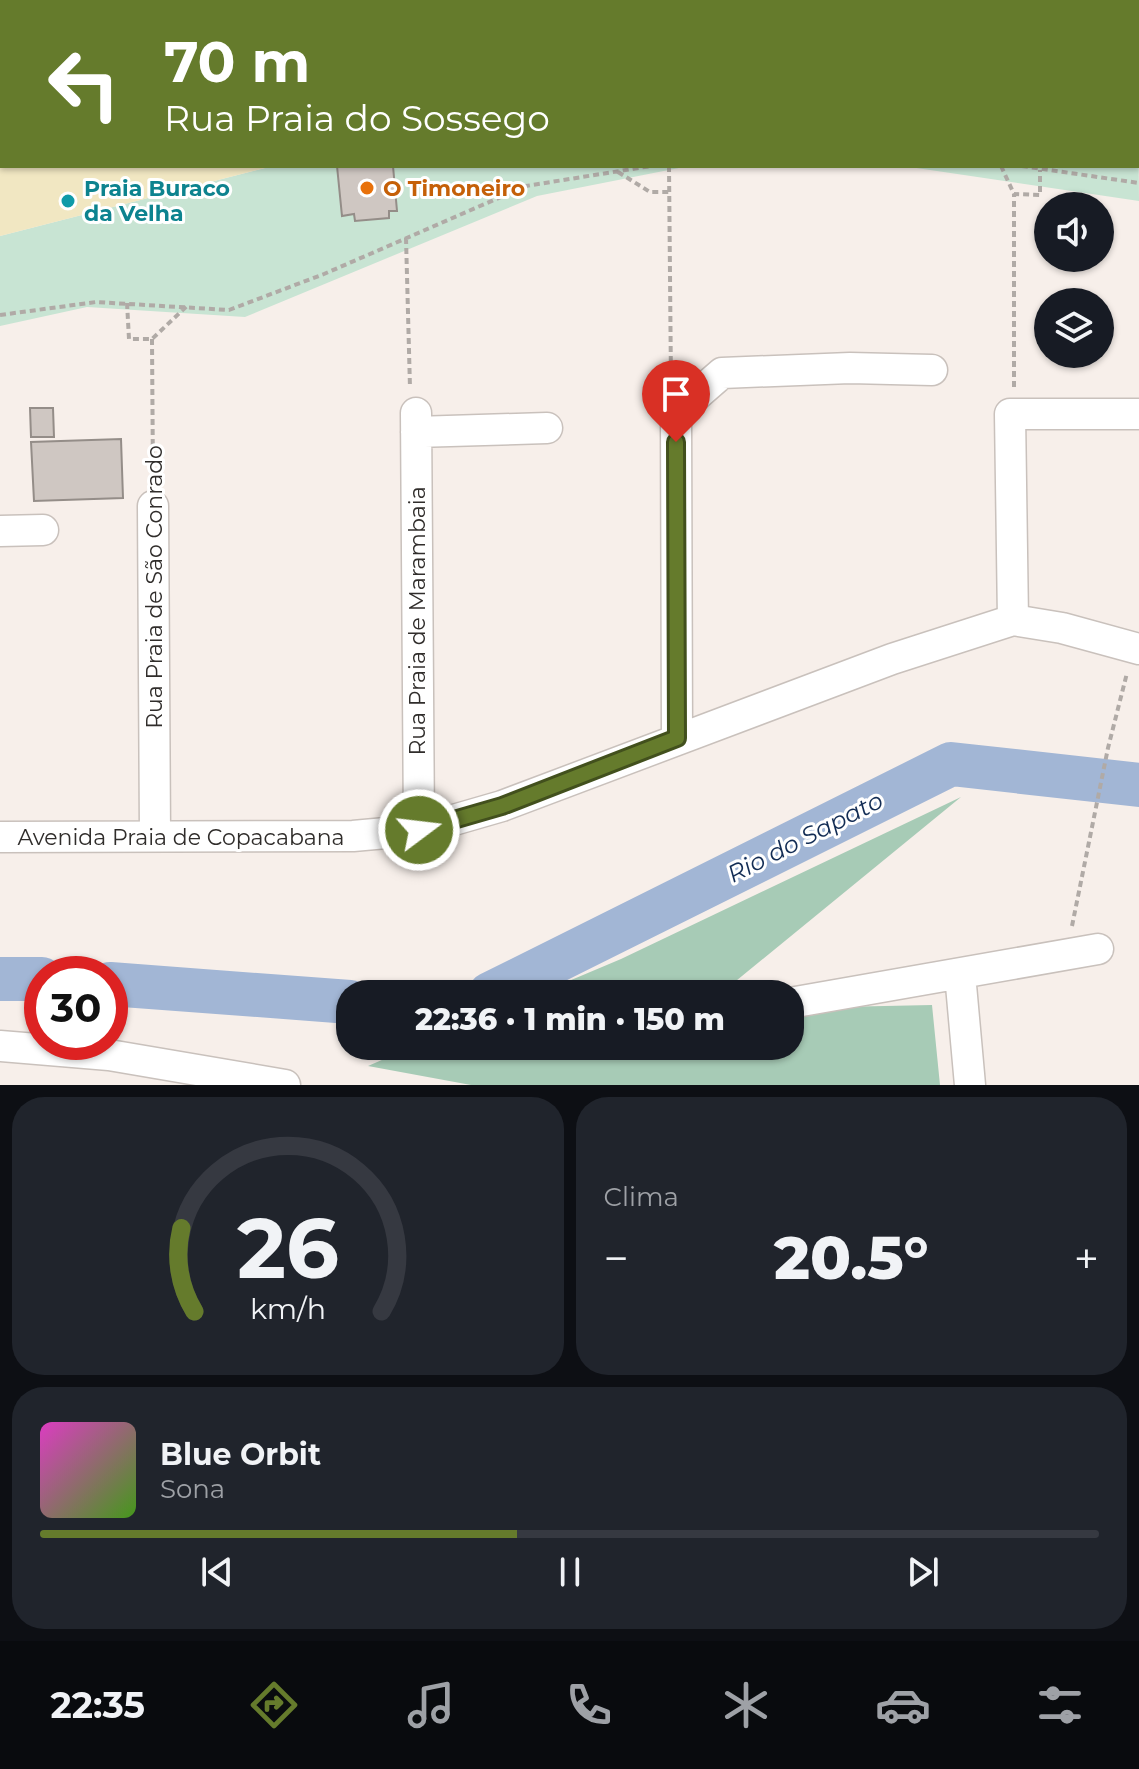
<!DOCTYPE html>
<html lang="pt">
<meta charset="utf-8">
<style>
:root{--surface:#171b24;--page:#20242c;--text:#f1f3f6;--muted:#9ea1a6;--line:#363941;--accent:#657b2c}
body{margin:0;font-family:Montserrat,sans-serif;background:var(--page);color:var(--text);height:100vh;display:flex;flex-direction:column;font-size:30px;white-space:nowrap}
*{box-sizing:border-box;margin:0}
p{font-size:26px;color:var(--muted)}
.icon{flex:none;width:44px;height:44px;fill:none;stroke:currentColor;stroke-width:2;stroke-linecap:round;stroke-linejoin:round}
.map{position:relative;height:1085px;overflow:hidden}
.panel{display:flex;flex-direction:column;gap:12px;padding:12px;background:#0d0f14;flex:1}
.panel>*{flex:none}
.hud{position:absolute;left:0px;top:0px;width:1140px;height:168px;box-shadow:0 2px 6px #0004;background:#657b2c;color:#fff;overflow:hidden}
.fabs{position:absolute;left:1034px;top:192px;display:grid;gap:16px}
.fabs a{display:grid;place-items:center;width:80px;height:80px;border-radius:50%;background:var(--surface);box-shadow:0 2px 6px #0004;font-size:40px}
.speed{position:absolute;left:24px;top:956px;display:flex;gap:16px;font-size:40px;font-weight:700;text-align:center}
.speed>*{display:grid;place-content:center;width:104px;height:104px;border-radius:50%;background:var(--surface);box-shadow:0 2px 6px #0004;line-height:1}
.speed .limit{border:12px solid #d22;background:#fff;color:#111}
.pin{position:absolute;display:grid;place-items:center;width:68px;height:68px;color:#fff;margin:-82px -34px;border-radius:50% 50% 50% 0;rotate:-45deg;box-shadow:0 0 8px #0007}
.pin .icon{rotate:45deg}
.me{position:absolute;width:88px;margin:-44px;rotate:75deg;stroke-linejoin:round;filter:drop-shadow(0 0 6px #0008)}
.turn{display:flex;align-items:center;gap:28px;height:168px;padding:0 32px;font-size:36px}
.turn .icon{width:104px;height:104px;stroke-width:2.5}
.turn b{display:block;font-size:56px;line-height:68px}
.big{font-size:60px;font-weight:800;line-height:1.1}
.panel .widget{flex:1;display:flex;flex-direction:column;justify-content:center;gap:12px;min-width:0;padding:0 28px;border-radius:32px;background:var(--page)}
.panel .dial{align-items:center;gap:0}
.dial svg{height:208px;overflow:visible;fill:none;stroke:var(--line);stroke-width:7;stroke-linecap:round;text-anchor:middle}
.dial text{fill:var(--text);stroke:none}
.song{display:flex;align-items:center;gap:24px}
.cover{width:96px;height:96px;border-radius:12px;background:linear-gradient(135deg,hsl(310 70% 55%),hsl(100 70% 35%))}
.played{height:8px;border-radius:4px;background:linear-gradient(90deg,var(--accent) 45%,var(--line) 45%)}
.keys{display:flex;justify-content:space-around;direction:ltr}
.heat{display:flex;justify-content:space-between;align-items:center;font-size:44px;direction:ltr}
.panel .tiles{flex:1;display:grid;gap:12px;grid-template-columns:1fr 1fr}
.widget:last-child{grid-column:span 2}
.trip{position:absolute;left:336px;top:980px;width:468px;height:80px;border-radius:32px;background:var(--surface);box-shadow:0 2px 6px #0004;font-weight:800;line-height:80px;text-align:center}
.tabs{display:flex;height:128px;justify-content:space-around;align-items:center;background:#090b0e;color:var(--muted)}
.tabs .icon{width:56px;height:56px}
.tabs .current{color:var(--accent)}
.tabs b{font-size:36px;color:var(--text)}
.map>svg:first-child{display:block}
.green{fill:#c8e4d3}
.forest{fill:#a7cbb6}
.sand{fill:#f1e7c2}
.water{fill:#a2b6d5}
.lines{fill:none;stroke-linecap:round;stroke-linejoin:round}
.river{stroke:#a2b6d5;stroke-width:44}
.building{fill:#cfc7c2;stroke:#948d88;stroke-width:2}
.minor-casing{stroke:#c9c1bc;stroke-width:33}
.path{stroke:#b0aaa6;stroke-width:4;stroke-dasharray:6 4;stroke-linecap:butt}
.minor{stroke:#fff;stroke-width:30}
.route-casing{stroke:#42501d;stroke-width:20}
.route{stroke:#657b2c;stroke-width:14}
.food-dot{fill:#e8710a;stroke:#fff;stroke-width:3}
.culture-dot{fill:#0f9aa8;stroke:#fff;stroke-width:3}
.labels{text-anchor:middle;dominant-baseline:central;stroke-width:6;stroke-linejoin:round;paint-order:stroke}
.culture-label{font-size:22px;font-weight:bold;fill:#0d838f;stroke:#fff;text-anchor:start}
.food-label{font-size:22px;font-weight:bold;fill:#c56008;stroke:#fff;text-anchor:start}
.street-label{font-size:22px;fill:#302d2b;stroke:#fff}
.water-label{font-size:24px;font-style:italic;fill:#122c54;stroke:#fff}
</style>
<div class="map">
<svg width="1139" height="1085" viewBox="0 0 1139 1085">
<rect width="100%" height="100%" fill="#f7efea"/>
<path class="green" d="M 1138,100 L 1139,201 L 903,166 L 1138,166 Z
M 273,166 L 689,166 L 537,196 L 245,317 L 87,307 L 0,326 L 0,236 Z"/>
<path class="forest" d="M 961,797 L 720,994 L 538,994 L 621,959 Z
M 932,1005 L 940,1085 L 471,1085 L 368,1066 L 414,1046 L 790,1046 L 790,1008 Z"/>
<path class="sand" d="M 0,145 L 2,145 L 2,166 L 273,166 L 0,236 Z"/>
<path class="water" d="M 0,0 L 1139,0 L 1139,71 L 1138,2 L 2,2 L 0,145 Z"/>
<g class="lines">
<path class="river" d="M 0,979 L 42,979
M 110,984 L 350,1002
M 490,994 L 951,764 L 1139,785"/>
</g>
<path class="building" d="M 337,166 L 393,166 L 397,211 L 389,211 L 389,218 L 355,221 L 354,214 L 342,216 Z
M 30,408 L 53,408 L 54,437 L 31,437 Z
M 121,439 L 123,498 L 34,501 L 31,442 Z"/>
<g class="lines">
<g class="minor-casing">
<path id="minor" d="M 416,413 L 419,830
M 416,432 L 547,428
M 153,506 L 155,835
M 0,531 L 43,530
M 1013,620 L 1010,414 L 1139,414
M 677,738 L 676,413 L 722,373 L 850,368 L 932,370
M 0,837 L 353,836 L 419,830 L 502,806 L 892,659 L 1013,620 L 1062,628 L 1139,649
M 960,974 L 970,1085
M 790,1003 L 1098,949
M 0,1046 L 109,1055 L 285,1085"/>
</g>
<path class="path" d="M 669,166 L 671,383
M 1001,166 L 1014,194 L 1040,195 L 1040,170
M 1022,166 L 1139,183
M 618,172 L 650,192 L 670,192
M 406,238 L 410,388
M 127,303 L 129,339 L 152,339 L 187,306
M 0,315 L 96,302 L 229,310 L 324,274 L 526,186 L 651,166
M 152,339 L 153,480
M 1014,387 L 1014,194
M 1072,926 L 1108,748 L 1127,673"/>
<use href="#minor" class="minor"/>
</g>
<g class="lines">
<g class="route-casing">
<path id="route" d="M 419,830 L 502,806 L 677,738 L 676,442"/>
</g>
<use href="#route" class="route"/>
</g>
<circle class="food-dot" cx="367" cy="188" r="8"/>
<circle class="culture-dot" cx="68" cy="201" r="8"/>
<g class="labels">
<g class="culture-label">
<text x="84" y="188">Praia Buraco<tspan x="84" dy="25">da Velha</tspan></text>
</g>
<g class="food-label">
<text x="383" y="188">O Timoneiro</text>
</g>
<g class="street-label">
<text transform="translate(154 587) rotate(-90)">Rua Praia de São Conrado</text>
<text transform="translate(417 621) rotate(-90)">Rua Praia de Marambaia</text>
<text x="181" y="837">Avenida Praia de Copacabana</text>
</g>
<g class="water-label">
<text transform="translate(805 837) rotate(-27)">Rio do Sapato</text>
</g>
</g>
</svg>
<div class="fabs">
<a><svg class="icon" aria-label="sound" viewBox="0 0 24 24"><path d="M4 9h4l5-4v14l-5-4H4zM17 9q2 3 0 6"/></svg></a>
<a><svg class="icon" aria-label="layers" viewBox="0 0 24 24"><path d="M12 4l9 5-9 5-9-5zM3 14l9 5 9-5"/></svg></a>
</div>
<div class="speed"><div class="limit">30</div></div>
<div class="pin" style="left:676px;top:442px;background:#d93025"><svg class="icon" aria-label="arrive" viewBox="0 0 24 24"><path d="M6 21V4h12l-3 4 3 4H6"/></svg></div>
<svg class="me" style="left:419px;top:830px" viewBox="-20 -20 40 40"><circle r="17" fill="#657b2c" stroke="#fff" stroke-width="3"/><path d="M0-11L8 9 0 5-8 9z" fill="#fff"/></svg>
<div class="trip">22:36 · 1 min · 150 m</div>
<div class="hud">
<div class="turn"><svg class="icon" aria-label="left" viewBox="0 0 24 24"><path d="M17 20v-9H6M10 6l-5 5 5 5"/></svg><div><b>70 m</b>Rua Praia do Sossego</div></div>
</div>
</div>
<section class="panel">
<div class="tiles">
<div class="widget dial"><svg viewBox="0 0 100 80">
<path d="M14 69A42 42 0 1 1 86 69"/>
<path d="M14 69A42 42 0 0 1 9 37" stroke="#657b2c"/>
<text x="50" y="56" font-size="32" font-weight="700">26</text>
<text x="50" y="72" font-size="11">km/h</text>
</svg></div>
<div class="widget"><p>Clima</p>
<div class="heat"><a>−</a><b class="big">20.5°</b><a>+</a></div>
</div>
<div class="widget">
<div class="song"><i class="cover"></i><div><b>Blue Orbit</b><p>Sona</p></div></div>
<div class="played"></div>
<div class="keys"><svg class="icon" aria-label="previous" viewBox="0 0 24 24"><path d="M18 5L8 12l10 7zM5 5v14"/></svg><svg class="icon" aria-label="pause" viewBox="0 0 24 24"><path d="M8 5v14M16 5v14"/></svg><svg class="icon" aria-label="next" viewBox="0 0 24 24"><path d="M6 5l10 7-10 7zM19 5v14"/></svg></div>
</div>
</div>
</section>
<nav class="tabs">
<b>22:35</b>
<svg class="icon current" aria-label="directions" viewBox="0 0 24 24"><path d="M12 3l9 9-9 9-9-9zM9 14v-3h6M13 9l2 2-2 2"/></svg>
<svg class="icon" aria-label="music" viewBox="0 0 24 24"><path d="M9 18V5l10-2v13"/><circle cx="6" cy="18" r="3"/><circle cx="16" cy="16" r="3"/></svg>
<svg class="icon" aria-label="phone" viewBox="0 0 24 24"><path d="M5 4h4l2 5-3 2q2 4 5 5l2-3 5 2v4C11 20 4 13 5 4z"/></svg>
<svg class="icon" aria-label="climate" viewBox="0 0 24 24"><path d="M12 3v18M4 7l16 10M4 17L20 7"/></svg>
<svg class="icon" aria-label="car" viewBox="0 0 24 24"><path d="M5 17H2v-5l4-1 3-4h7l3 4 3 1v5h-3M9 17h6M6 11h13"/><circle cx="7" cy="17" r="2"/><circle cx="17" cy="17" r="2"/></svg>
<svg class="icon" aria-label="filters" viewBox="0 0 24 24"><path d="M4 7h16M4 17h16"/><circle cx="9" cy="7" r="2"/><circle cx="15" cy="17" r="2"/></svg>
</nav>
